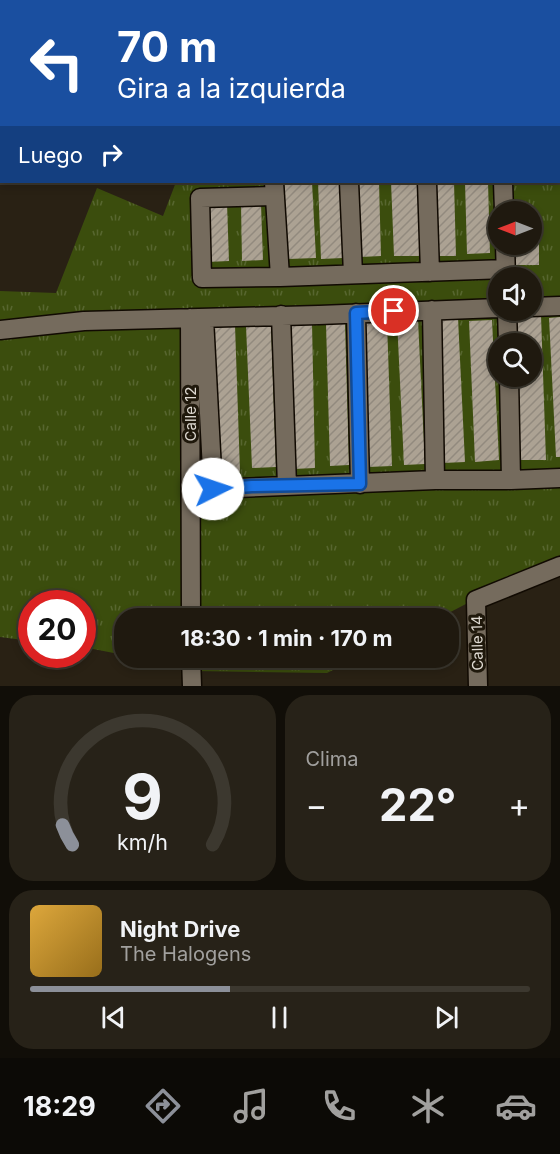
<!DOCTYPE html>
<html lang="es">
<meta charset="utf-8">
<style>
:root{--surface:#1f190f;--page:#272218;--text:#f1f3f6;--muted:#a1a09e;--line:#3c382f;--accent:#8c9099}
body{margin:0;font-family:Inter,sans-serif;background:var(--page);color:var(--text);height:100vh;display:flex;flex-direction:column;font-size:22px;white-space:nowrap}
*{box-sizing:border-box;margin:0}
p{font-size:20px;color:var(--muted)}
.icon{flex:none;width:33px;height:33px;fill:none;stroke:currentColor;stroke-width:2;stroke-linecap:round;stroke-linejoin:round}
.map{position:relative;height:686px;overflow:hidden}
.details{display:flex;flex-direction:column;gap:9px;padding:9px;background:#110e08;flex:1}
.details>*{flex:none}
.hud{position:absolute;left:0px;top:0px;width:561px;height:183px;box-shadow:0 3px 9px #0003,0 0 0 2px var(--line);background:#1a4fa0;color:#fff;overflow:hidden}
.needle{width:39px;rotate:270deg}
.buttons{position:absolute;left:488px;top:201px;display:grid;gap:12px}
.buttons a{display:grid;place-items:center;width:54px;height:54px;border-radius:50%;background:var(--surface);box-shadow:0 3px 9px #0003,0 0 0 2px var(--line);font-size:30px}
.speed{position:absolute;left:18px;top:590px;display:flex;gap:12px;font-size:30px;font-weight:700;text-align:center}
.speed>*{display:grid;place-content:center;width:78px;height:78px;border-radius:50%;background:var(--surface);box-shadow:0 3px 9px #0003,0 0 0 2px var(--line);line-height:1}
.speed .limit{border:9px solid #d22;background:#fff;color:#111}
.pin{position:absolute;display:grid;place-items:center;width:51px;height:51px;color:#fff;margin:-26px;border:3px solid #fff;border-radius:50%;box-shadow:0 2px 6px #0007}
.me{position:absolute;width:66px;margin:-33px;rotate:86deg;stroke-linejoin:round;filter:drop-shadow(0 0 4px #0008)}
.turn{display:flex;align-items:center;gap:21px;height:126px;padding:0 18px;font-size:27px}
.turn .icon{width:78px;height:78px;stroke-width:2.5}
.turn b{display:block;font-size:42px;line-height:51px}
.then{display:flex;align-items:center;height:57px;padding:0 18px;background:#0003;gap:12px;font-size:22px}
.big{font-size:45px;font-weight:700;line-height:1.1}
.details .widget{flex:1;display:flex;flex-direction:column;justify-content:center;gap:9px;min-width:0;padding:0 21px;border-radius:24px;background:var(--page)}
.details .dial{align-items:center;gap:0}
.dial svg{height:156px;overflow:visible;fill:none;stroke:var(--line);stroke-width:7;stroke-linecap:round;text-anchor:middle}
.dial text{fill:var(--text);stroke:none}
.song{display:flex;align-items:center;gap:18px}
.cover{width:72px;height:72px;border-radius:9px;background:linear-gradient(135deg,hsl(40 70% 55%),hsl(40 70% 35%))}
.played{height:6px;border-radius:3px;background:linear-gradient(90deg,var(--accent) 40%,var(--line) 40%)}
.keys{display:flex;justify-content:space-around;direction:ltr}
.heat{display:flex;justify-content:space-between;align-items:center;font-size:33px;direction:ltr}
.details .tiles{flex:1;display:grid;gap:9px;grid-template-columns:1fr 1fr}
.widget:last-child{grid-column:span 2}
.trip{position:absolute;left:114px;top:608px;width:345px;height:60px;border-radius:24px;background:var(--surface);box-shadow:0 3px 9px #0003,0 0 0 2px var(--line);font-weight:700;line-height:60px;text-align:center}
.tabs{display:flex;height:96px;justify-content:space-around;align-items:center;background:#0c0a06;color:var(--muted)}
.tabs .icon{width:42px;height:42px}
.tabs .selected{color:var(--accent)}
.tabs b{font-size:27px;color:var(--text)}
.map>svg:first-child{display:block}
.grass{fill:url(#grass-tufts);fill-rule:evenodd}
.building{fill:url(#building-hatch)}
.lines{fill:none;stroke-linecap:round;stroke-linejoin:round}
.minor-casing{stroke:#110a02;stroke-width:21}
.minor{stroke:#756b5d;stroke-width:18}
.route-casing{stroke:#114b97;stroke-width:15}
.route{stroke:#1a73e8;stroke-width:10}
.labels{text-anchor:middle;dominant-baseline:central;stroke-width:6;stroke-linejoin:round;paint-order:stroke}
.street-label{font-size:15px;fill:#dfdad2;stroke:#1f180b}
</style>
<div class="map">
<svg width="560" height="686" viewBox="0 0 560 686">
<defs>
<pattern id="grass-tufts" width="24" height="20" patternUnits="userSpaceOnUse" patternTransform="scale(1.5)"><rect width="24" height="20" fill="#3b4d0d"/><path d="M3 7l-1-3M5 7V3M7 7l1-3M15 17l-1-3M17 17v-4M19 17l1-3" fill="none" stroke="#57662f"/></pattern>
<pattern id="building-hatch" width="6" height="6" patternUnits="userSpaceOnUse" patternTransform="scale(1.5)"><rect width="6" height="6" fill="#aca293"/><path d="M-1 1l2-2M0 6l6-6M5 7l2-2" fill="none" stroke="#928a7e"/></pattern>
</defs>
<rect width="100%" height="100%" fill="#292114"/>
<path class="grass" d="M 252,0 L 560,0 L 560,555 L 439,618 L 124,618 L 124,655 L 83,647 L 82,603 L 32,603 L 31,641 L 0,637 L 0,291 L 56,293 L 97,188 L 163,216 L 176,182 L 560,182 L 560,2 L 251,1 ZM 498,212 L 531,212 L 531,244 L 498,244 ZM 498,278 L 531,278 L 531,310 L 498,310 ZM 498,344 L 531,344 L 531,376 L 498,376 Z
M 132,657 L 360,657 L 327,673 L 193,671 Z"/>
<path class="building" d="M 284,182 L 312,182 L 316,258 L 288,259 Z
M 318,182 L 340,182 L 343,258 L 321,259 Z
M 359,182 L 379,182 L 381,256 L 361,257 Z
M 391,182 L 418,182 L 420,256 L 394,256 Z
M 434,182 L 454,182 L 456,256 L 436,256 Z
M 465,182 L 488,182 L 490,253 L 467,254 Z
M 227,203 L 229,261 L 207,262 L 205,204 Z
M 261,204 L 263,260 L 242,261 L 241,205 Z
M 531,219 L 539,219 L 539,265 L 514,265 L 514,244 L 531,244 Z
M 541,315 L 546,460 L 519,460 L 517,376 L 531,376 L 531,344 L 516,344 L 515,316 Z
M 560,317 L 560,457 L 556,457 L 549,318 Z
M 458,318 L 465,462 L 443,463 L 437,320 Z
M 397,320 L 418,320 L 425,464 L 404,465 Z
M 492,320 L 499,460 L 475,462 L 469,321 Z
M 364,322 L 387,322 L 392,466 L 368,467 Z
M 290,323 L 312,323 L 315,468 L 293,469 Z
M 326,324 L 345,324 L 349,465 L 330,466 Z
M 235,325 L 240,472 L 219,472 L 213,326 Z
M 271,325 L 276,467 L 252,468 L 246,326 Z"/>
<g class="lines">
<g class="minor-casing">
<path id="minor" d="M 47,0 L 50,2
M 368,0 L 368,2
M 104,2 L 105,0
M 496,2 L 496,0
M 274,182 L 280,277
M 349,182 L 353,274
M 427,182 L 430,272
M 503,182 L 504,212
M 275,196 L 200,198 L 202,278 L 280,277 L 506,269
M 505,244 L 506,278
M 531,307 L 560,306
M 432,310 L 435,480
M 507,310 L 508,344
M 356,313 L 360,484
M 281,315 L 287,486
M 190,318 L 191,618
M 204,318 L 213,489 L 435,480 L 511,480 L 560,478
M 0,330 L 84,321 L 319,315 L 498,308
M 509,376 L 511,480
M 191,657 L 192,686
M 478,686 L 476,600 L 560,566"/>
</g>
<use href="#minor" class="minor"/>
</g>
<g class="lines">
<g class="route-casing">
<path id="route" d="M 213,489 L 252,486 L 360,484 L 356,313 L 394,311"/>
</g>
<use href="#route" class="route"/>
</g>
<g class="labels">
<g class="street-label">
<text transform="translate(190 414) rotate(-90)">Calle 12</text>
<text transform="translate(477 643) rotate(-91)">Calle 14</text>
</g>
</g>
</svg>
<div class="buttons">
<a><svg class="needle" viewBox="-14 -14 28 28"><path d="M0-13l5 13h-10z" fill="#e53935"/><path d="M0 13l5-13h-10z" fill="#a1a09e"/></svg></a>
<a><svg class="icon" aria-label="sound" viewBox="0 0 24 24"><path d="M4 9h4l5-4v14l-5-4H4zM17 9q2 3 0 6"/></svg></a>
<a><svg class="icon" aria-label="search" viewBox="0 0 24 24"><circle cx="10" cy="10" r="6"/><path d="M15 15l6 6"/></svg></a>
</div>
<div class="speed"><div class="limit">20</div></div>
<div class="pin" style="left:394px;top:311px;background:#d93025"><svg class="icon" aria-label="arrive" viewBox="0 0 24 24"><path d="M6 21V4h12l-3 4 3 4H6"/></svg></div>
<svg class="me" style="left:213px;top:489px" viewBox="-20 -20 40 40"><circle r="19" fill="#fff"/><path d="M0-13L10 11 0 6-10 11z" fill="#1a73e8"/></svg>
<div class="trip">18:30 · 1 min · 170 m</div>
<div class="hud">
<div class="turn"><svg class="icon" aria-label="left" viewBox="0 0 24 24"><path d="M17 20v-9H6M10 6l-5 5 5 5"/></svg><div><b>70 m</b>Gira a la izquierda</div></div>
<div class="then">Luego<svg class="icon" aria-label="right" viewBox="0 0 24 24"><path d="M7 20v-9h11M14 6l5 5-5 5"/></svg></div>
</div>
</div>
<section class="details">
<div class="tiles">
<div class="widget dial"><svg viewBox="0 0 100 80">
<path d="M14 69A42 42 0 1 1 86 69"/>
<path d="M14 69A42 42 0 0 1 9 59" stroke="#8c9099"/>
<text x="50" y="56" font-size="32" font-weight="700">9</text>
<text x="50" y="72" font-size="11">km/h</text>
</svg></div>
<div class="widget"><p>Clima</p>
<div class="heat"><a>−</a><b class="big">22°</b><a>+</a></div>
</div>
<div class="widget">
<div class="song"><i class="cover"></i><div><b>Night Drive</b><p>The Halogens</p></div></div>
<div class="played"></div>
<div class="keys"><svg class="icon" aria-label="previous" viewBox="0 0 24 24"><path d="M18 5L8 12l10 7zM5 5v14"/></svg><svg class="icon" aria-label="pause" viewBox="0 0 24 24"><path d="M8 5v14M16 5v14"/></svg><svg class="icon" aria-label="next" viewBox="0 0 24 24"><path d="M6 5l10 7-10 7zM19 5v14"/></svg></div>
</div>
</div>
</section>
<nav class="tabs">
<b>18:29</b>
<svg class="icon selected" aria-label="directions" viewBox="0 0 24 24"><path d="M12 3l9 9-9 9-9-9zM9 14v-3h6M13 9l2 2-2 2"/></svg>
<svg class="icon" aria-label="music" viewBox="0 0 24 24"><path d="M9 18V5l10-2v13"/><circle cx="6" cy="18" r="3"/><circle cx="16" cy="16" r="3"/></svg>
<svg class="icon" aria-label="phone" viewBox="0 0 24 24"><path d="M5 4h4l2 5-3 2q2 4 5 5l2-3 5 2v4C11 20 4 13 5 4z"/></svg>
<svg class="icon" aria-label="climate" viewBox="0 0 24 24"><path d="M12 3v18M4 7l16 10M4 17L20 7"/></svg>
<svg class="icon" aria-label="car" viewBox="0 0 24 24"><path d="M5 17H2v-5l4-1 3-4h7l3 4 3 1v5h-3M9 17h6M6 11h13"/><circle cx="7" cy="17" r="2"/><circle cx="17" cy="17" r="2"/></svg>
</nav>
